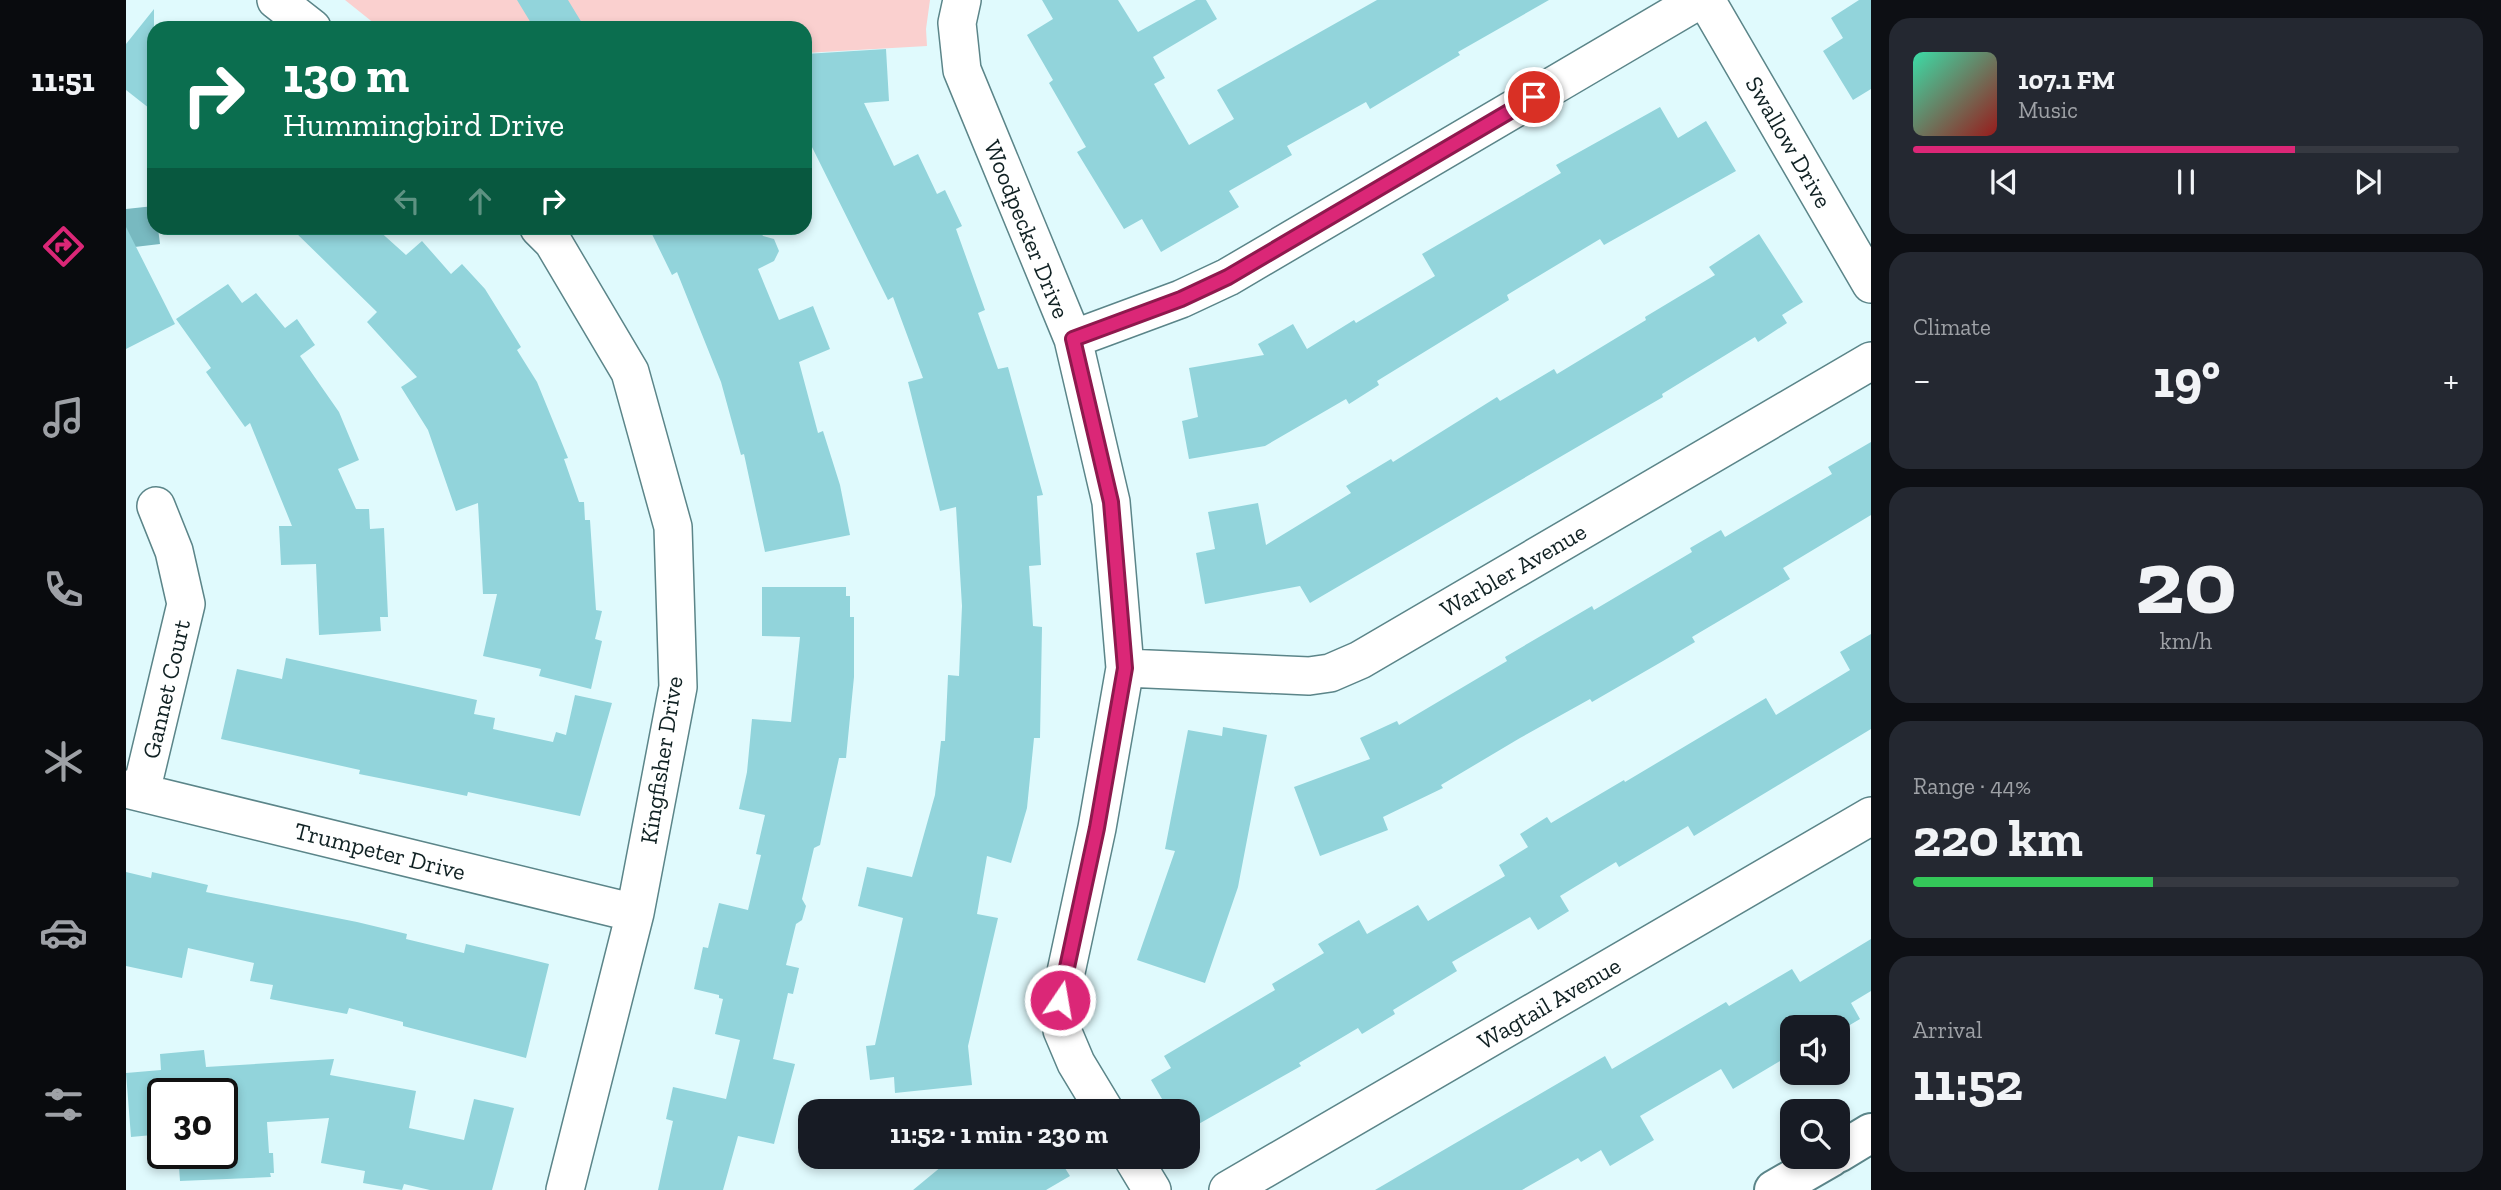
<!DOCTYPE html>
<meta charset="utf-8">
<style>
:root{--surface:#171b24;--page:#242831;--text:#f1f3f6;--muted:#9ea1a6;--line:#363941;--accent:#db2777}
body{margin:0;font-family:"Zilla Slab",serif;background:var(--page);color:var(--text);height:100vh;display:flex;flex-direction:column;font-size:26px;white-space:nowrap}
*{box-sizing:border-box;margin:0}
p{font-size:23px;color:var(--muted)}
.icon{flex:none;width:38px;height:38px;fill:none;stroke:currentColor;stroke-width:2;stroke-linecap:round;stroke-linejoin:round}
.map{position:relative;flex:1;overflow:hidden}
.sheet{display:flex;flex-direction:column;gap:18px;padding:18px;background:#0d0f14;width:630px}
.sheet>*{flex:none}
.hud{position:absolute;left:21px;top:21px;width:665px;height:214px;border-radius:21px;box-shadow:0 4px 10px #0003;background:#0b6e4f;color:#fff;overflow:hidden}
.fabs{position:absolute;left:1654px;top:1015px;display:grid;gap:14px}
.fabs a{display:grid;place-items:center;width:70px;height:70px;border-radius:14px;background:var(--surface);box-shadow:0 4px 10px #0003;font-size:35px}
.speed{position:absolute;left:21px;top:1078px;display:flex;gap:14px;font-size:35px;font-weight:700;text-align:center}
.speed>*{display:grid;place-content:center;width:91px;height:91px;border-radius:50%;background:var(--surface);box-shadow:0 4px 10px #0003;line-height:1}
.speed .limit{border:4px solid #111;border-radius:10px;background:#fff;color:#111}
.pin{position:absolute;display:grid;place-items:center;width:60px;height:60px;color:#fff;margin:-30px;border:4px solid #fff;border-radius:50%;box-shadow:0 2px 7px #0007}
.me{position:absolute;width:77px;margin:-38px;rotate:12deg;stroke-linejoin:round;filter:drop-shadow(0 0 5px #0008)}
.turn{display:flex;align-items:center;gap:24px;height:147px;padding:0 21px;font-size:32px}
.turn .icon{width:91px;height:91px;stroke-width:2.5}
.turn b{display:block;font-size:49px;line-height:60px}
.lanes{display:flex;align-items:center;height:66px;padding:0 21px;background:#0003;justify-content:center;gap:35px;direction:ltr}
.lanes .off{opacity:.35}
.big{font-size:52px;font-weight:700;line-height:1.1}
.sheet .tile{flex:1;display:flex;flex-direction:column;justify-content:center;gap:10px;min-width:0;padding:0 24px;border-radius:21px;background:var(--page)}
.sheet .dial{align-items:center;gap:0}
.dial b{font-size:91px;line-height:1}
.song{display:flex;align-items:center;gap:21px}
.cover{width:84px;height:84px;border-radius:10px;background:linear-gradient(135deg,hsl(160 70% 55%),hsl(0 70% 35%))}
.played{height:7px;border-radius:4px;background:linear-gradient(90deg,var(--accent) 70%,var(--line) 70%)}
.keys{display:flex;justify-content:space-around;direction:ltr}
.heat{display:flex;justify-content:space-between;align-items:center;font-size:38px;direction:ltr}
.charge{height:10px;border-radius:5px;background:linear-gradient(90deg,#34c759 44%,var(--line) 0)}
.trip{position:absolute;left:672px;top:1099px;width:402px;height:70px;border-radius:21px;background:var(--surface);box-shadow:0 4px 10px #0003;font-weight:700;line-height:70px;text-align:center}
main{display:flex;flex:1;min-height:0}
.tab-bar{display:flex;flex-direction:column;width:126px;justify-content:space-around;align-items:center;background:#090b0e;color:var(--muted)}
.tab-bar .icon{width:49px;height:49px}
.tab-bar .active{color:var(--accent)}
.tab-bar b{font-size:32px;color:var(--text)}
.map>svg:first-child{display:block}
.green{fill:#fad0cf}
.water{fill:#78b9c0}
.building{fill:#92d4db}
.lines{fill:none;stroke-linecap:round;stroke-linejoin:round}
.minor-casing{stroke:#5b8589;stroke-width:40}
.major-casing{stroke:#5b8589;stroke-width:42}
.minor{stroke:#fff;stroke-width:37}
.major{stroke:#fff;stroke-width:38}
.route-casing{stroke:#8e194d;stroke-width:18}
.route{stroke:#db2777;stroke-width:12}
.labels{text-anchor:middle;dominant-baseline:central;stroke-width:5;stroke-linejoin:round;paint-order:stroke}
.street-label{font-size:24px;fill:#102123;stroke:#fff}
</style>
<main>
<nav class="tab-bar">
<b>11:51</b>
<svg class="icon active" aria-label="directions" viewBox="0 0 24 24"><path d="M12 3l9 9-9 9-9-9zM9 14v-3h6M13 9l2 2-2 2"/></svg>
<svg class="icon" aria-label="music" viewBox="0 0 24 24"><path d="M9 18V5l10-2v13"/><circle cx="6" cy="18" r="3"/><circle cx="16" cy="16" r="3"/></svg>
<svg class="icon" aria-label="phone" viewBox="0 0 24 24"><path d="M5 4h4l2 5-3 2q2 4 5 5l2-3 5 2v4C11 20 4 13 5 4z"/></svg>
<svg class="icon" aria-label="climate" viewBox="0 0 24 24"><path d="M12 3v18M4 7l16 10M4 17L20 7"/></svg>
<svg class="icon" aria-label="car" viewBox="0 0 24 24"><path d="M5 17H2v-5l4-1 3-4h7l3 4 3 1v5h-3M9 17h6M6 11h13"/><circle cx="7" cy="17" r="2"/><circle cx="17" cy="17" r="2"/></svg>
<svg class="icon" aria-label="filters" viewBox="0 0 24 24"><path d="M4 7h16M4 17h16"/><circle cx="9" cy="7" r="2"/><circle cx="15" cy="17" r="2"/></svg>
</nav>
<div class="map">
<svg width="1745" height="1190" viewBox="0 0 1745 1190">
<rect width="100%" height="100%" fill="#e0fafd"/>
<path class="green" d="M 219,0 L 804,0 L 800,29 L 801,46 L 679,53 L 679,28 L 254,28 Z"/>
<path class="water" d="M 28,206 L 28,228 L 32,228 L 34,244 L 0,248 L 0,209 Z"/>
<path class="building" d="M 391,0 L 442,0 L 459,28 L 408,28 Z
M 916,0 L 992,0 L 1012,32 L 1070,0 L 1080,0 L 1091,19 L 1027,57 L 1039,78 L 1028,84 L 1063,145 L 1108,119 L 1091,90 L 1251,0 L 1423,0 L 1332,52 L 1334,55 L 1244,109 L 1240,102 L 1161,146 L 1166,155 L 1103,191 L 1113,207 L 1035,252 L 1016,219 L 998,229 L 951,152 L 960,147 L 923,83 L 927,80 L 901,35 L 927,19 Z
M 1733,0 L 1745,0 L 1745,89 L 1727,100 L 1697,51 L 1717,38 L 1705,18 Z
M 28,9 L 28,112 L 0,90 L 0,44 Z
M 760,49 L 763,101 L 738,103 L 768,166 L 792,154 L 811,194 L 819,190 L 836,226 L 830,229 L 859,310 L 852,313 L 872,369 L 882,367 L 917,495 L 911,496 L 915,565 L 903,566 L 907,626 L 916,627 L 914,738 L 908,738 L 901,808 L 885,863 L 861,856 L 851,914 L 872,918 L 842,1046 L 846,1085 L 769,1093 L 768,1077 L 744,1080 L 740,1046 L 749,1045 L 777,918 L 732,906 L 741,867 L 786,877 L 809,795 L 815,741 L 819,741 L 822,675 L 833,676 L 836,606 L 830,507 L 814,511 L 782,382 L 797,378 L 767,297 L 762,300 L 679,133 L 679,54 Z
M 1534,107 L 1552,138 L 1580,121 L 1610,171 L 1478,245 L 1474,239 L 1381,295 L 1383,300 L 1251,381 L 1253,385 L 1223,404 L 1220,399 L 1139,446 L 1063,459 L 1056,421 L 1072,417 L 1063,368 L 1138,355 L 1132,344 L 1167,324 L 1181,349 L 1228,320 L 1230,323 L 1309,276 L 1296,254 L 1435,173 L 1430,165 Z
M 0,227 L 49,324 L 0,349 Z
M 165,228 L 250,228 L 280,255 L 296,241 L 325,274 L 336,264 L 359,289 L 395,347 L 391,350 L 411,382 L 442,458 L 438,459 L 453,502 L 458,502 L 459,520 L 464,520 L 470,610 L 476,611 L 469,639 L 476,641 L 465,689 L 413,676 L 415,669 L 357,656 L 371,594 L 357,594 L 352,503 L 330,511 L 302,430 L 275,387 L 291,377 L 241,322 L 251,312 Z
M 523,228 L 632,228 L 637,236 L 648,239 L 653,251 L 648,261 L 632,269 L 653,320 L 687,306 L 704,349 L 673,362 L 692,433 L 697,431 L 714,485 L 724,535 L 639,552 L 618,454 L 615,455 L 595,382 L 551,272 L 546,275 Z
M 1633,234 L 1677,302 L 1656,315 L 1661,323 L 1632,342 L 1629,337 L 1536,394 L 1537,397 L 1184,603 L 1174,586 L 1079,604 L 1070,553 L 1089,549 L 1082,512 L 1132,503 L 1140,545 L 1225,493 L 1220,486 L 1265,459 L 1267,462 L 1371,397 L 1374,401 L 1428,369 L 1431,374 L 1520,320 L 1519,317 L 1589,275 L 1583,267 Z
M 102,284 L 116,303 L 130,293 L 159,328 L 171,319 L 189,345 L 174,356 L 213,412 L 233,460 L 212,469 L 230,509 L 243,509 L 244,529 L 258,528 L 262,617 L 254,617 L 255,631 L 193,635 L 190,564 L 155,565 L 153,526 L 166,526 L 124,423 L 119,427 L 80,372 L 85,368 L 50,319 Z
M 1745,442 L 1745,515 L 1657,568 L 1664,579 L 1566,637 L 1569,642 L 1537,661 L 1466,702 L 1464,699 L 1394,738 L 1315,785 L 1317,788 L 1257,817 L 1262,830 L 1194,856 L 1168,787 L 1244,759 L 1234,738 L 1271,721 L 1273,725 L 1381,661 L 1379,657 L 1466,606 L 1468,610 L 1566,552 L 1564,548 L 1595,530 L 1599,537 L 1706,474 L 1702,467 Z
M 636,587 L 720,587 L 720,596 L 724,596 L 724,617 L 728,617 L 728,677 L 720,758 L 713,758 L 694,845 L 688,848 L 676,899 L 680,906 L 676,920 L 670,924 L 660,965 L 673,968 L 667,994 L 662,993 L 647,1059 L 669,1064 L 648,1144 L 612,1136 L 597,1190 L 532,1190 L 547,1121 L 540,1119 L 547,1087 L 600,1099 L 614,1040 L 589,1034 L 597,999 L 593,998 L 593,995 L 568,989 L 577,947 L 582,948 L 593,903 L 622,910 L 635,855 L 630,854 L 639,815 L 613,809 L 621,772 L 626,719 L 665,722 L 674,637 L 636,636 Z
M 1745,634 L 1745,729 L 1568,836 L 1562,826 L 1493,867 L 1490,862 L 1434,896 L 1443,911 L 1412,930 L 1404,917 L 1326,962 L 1331,971 L 1267,1010 L 1269,1014 L 1236,1034 L 1232,1028 L 1173,1063 L 1175,1066 L 1062,1130 L 1062,1111 L 1043,1111 L 1025,1080 L 1045,1068 L 1038,1056 L 1149,990 L 1146,984 L 1198,953 L 1192,944 L 1233,920 L 1241,934 L 1292,905 L 1302,921 L 1379,876 L 1373,865 L 1402,847 L 1394,834 L 1421,817 L 1425,823 L 1498,780 L 1499,782 L 1640,698 L 1650,715 L 1724,670 L 1714,652 Z
M 160,658 L 351,700 L 348,714 L 369,718 L 367,729 L 427,742 L 430,732 L 440,735 L 449,695 L 486,703 L 454,816 L 342,792 L 341,796 L 268,781 L 233,774 L 234,770 L 95,739 L 111,669 L 156,679 Z
M 1097,727 L 1141,735 L 1112,887 L 1079,983 L 1011,960 L 1049,851 L 1039,849 L 1062,730 L 1096,736 Z
M 0,872 L 25,878 L 26,872 L 82,885 L 80,892 L 231,922 L 281,934 L 280,939 L 338,953 L 340,944 L 423,964 L 400,1058 L 277,1026 L 277,1022 L 223,1008 L 221,1014 L 144,999 L 147,985 L 124,981 L 128,963 L 62,948 L 56,978 L 0,966 Z
M 1745,939 L 1745,991 L 1725,1003 L 1734,1019 L 1712,1032 L 1712,1027 L 1666,1027 L 1666,1054 L 1607,1089 L 1595,1069 L 1514,1116 L 1528,1140 L 1484,1166 L 1475,1150 L 1455,1162 L 1452,1158 L 1396,1190 L 1249,1190 L 1479,1056 L 1486,1069 L 1600,1002 L 1603,1006 L 1666,969 L 1674,982 Z
M 78,1050 L 80,1067 L 208,1059 L 204,1075 L 290,1091 L 283,1128 L 338,1140 L 348,1099 L 388,1108 L 366,1190 L 304,1190 L 278,1184 L 276,1190 L 237,1183 L 239,1171 L 195,1163 L 203,1118 L 141,1122 L 143,1153 L 147,1153 L 148,1173 L 144,1173 L 145,1177 L 54,1181 L 52,1153 L 100,1153 L 96,1094 L 37,1094 L 37,1091 L 37,1134 L 5,1137 L 0,1073 L 35,1070 L 34,1054 Z
M 827,1157 L 932,1157 L 944,1176 L 920,1190 L 787,1190 Z"/>
<g class="lines">
<g class="minor-casing">
<path id="minor" d="M 150,0 L 186,28
M 836,0 L 831,23 L 836,70 L 947,339 L 985,502 L 999,668 L 971,828 L 934,1000 L 936,1030 L 950,1063 L 979,1111
M 1580,0 L 1745,284
M 413,228 L 427,242 L 504,372 L 547,527 L 552,687 L 509,913 L 439,1190
M 947,339 L 1055,299 L 1102,277 L 1573,0
M 999,668 L 1183,676 L 1204,673 L 1234,660 L 1745,361
M 0,789 L 509,913
M 15,792 L 60,604 L 48,551 L 30,506
M 1006,1157 L 1026,1190
M 1102,1190 L 1745,816"/>
</g>
<g class="major-casing">
<path id="major" d="M 1712,1153 L 1745,1133
M 1648,1190 L 1705,1157"/>
</g>
<use href="#minor" class="minor"/>
<use href="#major" class="major"/>
</g>
<g class="lines">
<g class="route-casing">
<path id="route" d="M 934,1000 L 971,828 L 999,668 L 985,502 L 947,339 L 1055,299 L 1102,277 L 1408,97"/>
</g>
<use href="#route" class="route"/>
</g>
<g class="labels">
<g class="street-label">
<text transform="translate(1663 142) rotate(60)">Swallow Drive</text>
<text transform="translate(901 229) rotate(68)">Woodpecker Drive</text>
<text transform="translate(1387 570) rotate(-30)">Warbler Avenue</text>
<text transform="translate(40 689) rotate(-77)">Gannet Court</text>
<text transform="translate(535 760) rotate(-81)">Kingfisher Drive</text>
<text transform="translate(254 851) rotate(14)">Trumpeter Drive</text>
<text transform="translate(1423 1003) rotate(-30)">Wagtail Avenue</text>
</g>
</g>
</svg>
<div class="fabs">
<a><svg class="icon" aria-label="sound" viewBox="0 0 24 24"><path d="M4 9h4l5-4v14l-5-4H4zM17 9q2 3 0 6"/></svg></a>
<a><svg class="icon" aria-label="search" viewBox="0 0 24 24"><circle cx="10" cy="10" r="6"/><path d="M15 15l6 6"/></svg></a>
</div>
<div class="speed"><div class="limit">30</div></div>
<div class="pin" style="left:1408px;top:97px;background:#d93025"><svg class="icon" aria-label="arrive" viewBox="0 0 24 24"><path d="M6 21V4h12l-3 4 3 4H6"/></svg></div>
<svg class="me" style="left:934px;top:1000px" viewBox="-20 -20 40 40"><circle r="17" fill="#db2777" stroke="#fff" stroke-width="3"/><path d="M0-11L8 9 0 5-8 9z" fill="#fff"/></svg>
<div class="trip">11:52 · 1 min · 230 m</div>
<div class="hud">
<div class="turn"><svg class="icon" aria-label="right" viewBox="0 0 24 24"><path d="M7 20v-9h11M14 6l5 5-5 5"/></svg><div><b>130 m</b>Hummingbird Drive</div></div>
<div class="lanes"><svg class="icon off" aria-label="left" viewBox="0 0 24 24"><path d="M17 20v-9H6M10 6l-5 5 5 5"/></svg><svg class="icon off" aria-label="ahead" viewBox="0 0 24 24"><path d="M12 20V5M6 11l6-6 6 6"/></svg><svg class="icon" aria-label="right" viewBox="0 0 24 24"><path d="M7 20v-9h11M14 6l5 5-5 5"/></svg></div>
</div>
</div>
<section class="sheet">
<div class="tile">
<div class="song"><i class="cover"></i><div><b>107.1 FM</b><p>Music</p></div></div>
<div class="played"></div>
<div class="keys"><svg class="icon" aria-label="previous" viewBox="0 0 24 24"><path d="M18 5L8 12l10 7zM5 5v14"/></svg><svg class="icon" aria-label="pause" viewBox="0 0 24 24"><path d="M8 5v14M16 5v14"/></svg><svg class="icon" aria-label="next" viewBox="0 0 24 24"><path d="M6 5l10 7-10 7zM19 5v14"/></svg></div>
</div>
<div class="tile"><p>Climate</p>
<div class="heat"><a>−</a><b class="big">19°</b><a>+</a></div>
</div>
<div class="tile dial"><b>20</b><p>km/h</p></div>
<div class="tile"><p>Range · 44%</p><b class="big">220 km</b><div class="charge"></div></div>
<div class="tile"><p>Arrival</p><b class="big">11:52</b></div>
</section>
</main>
